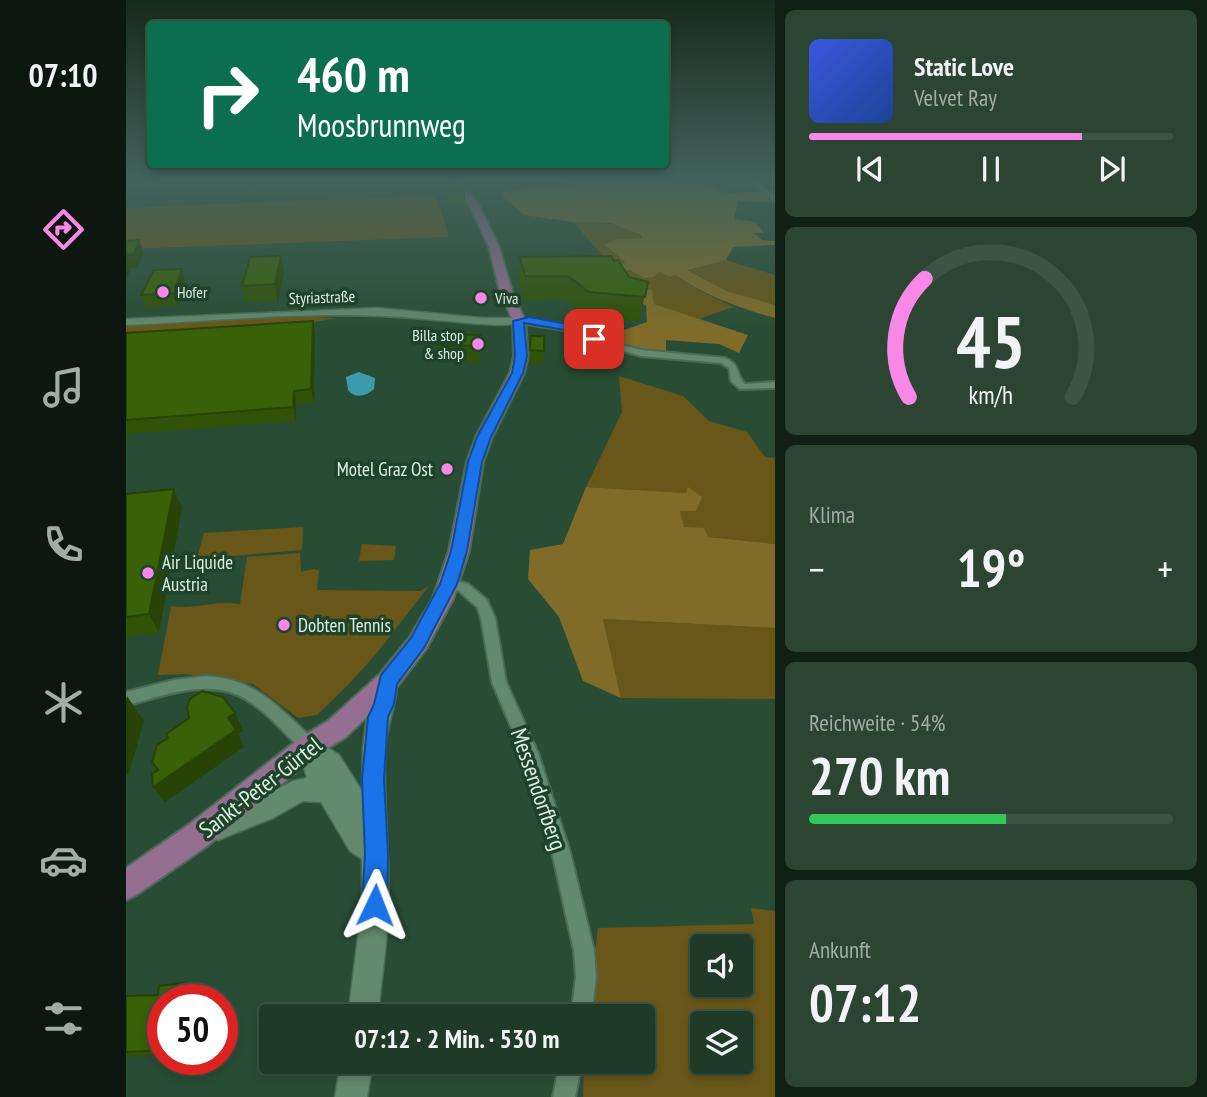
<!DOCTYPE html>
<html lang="de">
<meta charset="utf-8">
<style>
:root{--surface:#1f3a27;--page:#2c4533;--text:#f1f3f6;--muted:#a1ada7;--line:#3c5444;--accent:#f987e8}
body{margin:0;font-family:"PT Sans Narrow",sans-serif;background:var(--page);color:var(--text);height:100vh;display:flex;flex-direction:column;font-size:26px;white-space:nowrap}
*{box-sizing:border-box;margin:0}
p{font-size:23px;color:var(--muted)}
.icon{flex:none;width:38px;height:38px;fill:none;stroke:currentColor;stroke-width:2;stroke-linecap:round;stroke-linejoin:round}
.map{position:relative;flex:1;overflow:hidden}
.panel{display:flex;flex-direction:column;gap:10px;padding:10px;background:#112015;width:432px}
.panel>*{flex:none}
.guide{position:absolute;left:21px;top:21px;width:522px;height:147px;border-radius:7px;box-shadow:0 4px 10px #0003,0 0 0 2px var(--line);background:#0b6e4f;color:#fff;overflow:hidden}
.controls{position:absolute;left:564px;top:934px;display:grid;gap:14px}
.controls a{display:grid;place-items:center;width:63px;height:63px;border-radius:7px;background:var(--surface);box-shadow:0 4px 10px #0003,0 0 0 2px var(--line);font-size:35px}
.speed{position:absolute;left:21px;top:984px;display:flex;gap:14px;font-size:35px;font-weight:700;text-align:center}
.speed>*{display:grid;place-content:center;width:91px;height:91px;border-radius:50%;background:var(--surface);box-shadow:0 4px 10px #0003,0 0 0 2px var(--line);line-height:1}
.speed .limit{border:10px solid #d22;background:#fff;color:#111}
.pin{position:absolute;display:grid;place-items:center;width:60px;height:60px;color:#fff;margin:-30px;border-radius:14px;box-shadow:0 4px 10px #0006}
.me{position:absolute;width:77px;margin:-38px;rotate:2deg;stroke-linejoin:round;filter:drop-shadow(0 0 5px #0008)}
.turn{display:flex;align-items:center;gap:24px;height:147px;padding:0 35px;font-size:32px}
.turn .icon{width:91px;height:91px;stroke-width:2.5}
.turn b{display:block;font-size:49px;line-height:60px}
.big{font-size:52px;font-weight:700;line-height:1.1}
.panel .tile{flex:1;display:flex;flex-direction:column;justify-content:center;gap:10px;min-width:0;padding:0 24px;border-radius:10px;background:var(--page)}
.panel .dial{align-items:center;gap:0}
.dial svg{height:182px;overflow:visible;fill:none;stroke:var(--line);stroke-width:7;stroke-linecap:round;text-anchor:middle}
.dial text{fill:var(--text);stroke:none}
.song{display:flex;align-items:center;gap:21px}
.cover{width:84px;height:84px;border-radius:10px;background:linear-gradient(135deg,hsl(230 70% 55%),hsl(220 70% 35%))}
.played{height:7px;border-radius:4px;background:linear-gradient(90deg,var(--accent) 75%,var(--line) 75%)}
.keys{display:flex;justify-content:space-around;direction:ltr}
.heat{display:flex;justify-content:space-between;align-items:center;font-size:38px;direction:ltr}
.charge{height:10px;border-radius:5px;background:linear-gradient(90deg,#34c759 54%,var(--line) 0)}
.trip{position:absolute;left:133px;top:1004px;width:396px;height:70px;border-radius:7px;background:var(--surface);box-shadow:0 4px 10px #0003,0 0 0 2px var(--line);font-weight:700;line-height:70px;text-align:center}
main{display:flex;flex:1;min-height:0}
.tabs{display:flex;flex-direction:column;width:126px;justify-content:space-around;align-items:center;background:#0c1710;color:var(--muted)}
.tabs .icon{width:49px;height:49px}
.tabs .active{color:var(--accent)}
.tabs b{font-size:32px;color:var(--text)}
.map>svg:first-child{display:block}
.green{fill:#685718;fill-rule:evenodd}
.forest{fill:#806c28}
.water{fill:#3d9aad}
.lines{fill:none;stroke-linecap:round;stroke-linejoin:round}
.minor-casing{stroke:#4c6b56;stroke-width:4}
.tertiary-casing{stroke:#4c6b56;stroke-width:3}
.secondary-casing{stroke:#4c6b56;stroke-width:3}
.primary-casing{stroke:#4c6b56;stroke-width:4}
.minor{fill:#63896e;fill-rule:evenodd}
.tertiary{fill:#63896e;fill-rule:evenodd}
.secondary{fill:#63896e;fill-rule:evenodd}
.primary{fill:#946f91;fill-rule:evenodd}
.wall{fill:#305307}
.shaded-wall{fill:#274406}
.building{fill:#386108;stroke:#274406;stroke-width:2}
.route{fill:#1a73e8;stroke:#114b97;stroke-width:2}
.poi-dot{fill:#f987e8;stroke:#1e422a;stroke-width:2.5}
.labels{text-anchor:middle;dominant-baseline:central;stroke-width:7;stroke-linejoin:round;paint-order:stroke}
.far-poi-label{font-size:16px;fill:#dcf0e1;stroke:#1e422a;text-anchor:start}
.far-street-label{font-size:16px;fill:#dcf0e1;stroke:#1e422a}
.poi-label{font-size:19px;fill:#dcf0e1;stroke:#1e422a;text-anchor:start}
.near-street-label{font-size:23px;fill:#dcf0e1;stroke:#1e422a}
</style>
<main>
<nav class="tabs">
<b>07:10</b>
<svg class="icon active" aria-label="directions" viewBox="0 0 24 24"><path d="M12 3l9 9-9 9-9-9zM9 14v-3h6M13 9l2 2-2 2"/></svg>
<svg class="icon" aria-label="music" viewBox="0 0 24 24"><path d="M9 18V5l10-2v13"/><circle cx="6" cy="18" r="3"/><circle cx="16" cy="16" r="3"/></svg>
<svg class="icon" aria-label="phone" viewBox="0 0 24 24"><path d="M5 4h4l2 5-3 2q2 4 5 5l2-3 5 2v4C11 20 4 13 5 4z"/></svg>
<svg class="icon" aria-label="climate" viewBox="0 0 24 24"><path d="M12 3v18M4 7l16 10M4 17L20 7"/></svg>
<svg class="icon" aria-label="car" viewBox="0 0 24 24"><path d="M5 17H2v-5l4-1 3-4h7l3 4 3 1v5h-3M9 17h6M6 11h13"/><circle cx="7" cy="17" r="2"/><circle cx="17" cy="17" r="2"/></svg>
<svg class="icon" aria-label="filters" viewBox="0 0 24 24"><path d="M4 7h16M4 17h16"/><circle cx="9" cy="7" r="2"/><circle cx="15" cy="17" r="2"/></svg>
</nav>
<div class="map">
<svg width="649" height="1097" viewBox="0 0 649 1097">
<rect width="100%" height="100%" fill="#294d34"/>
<path class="green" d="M 310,195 L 323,237 L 0,249 L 0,208 Z
M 447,222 C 466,223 505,221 516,239 L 505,238 L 480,245 L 499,262 L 493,267 L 483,263 Z
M 600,260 L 649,275 L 649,305 L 601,291 L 560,269 Z
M 504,270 L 518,278 L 533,272 L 544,277 L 549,275 L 571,289 L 607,307 L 573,319 L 527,304 L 504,286 L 496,273 Z
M 169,316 L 210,318 L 184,323 L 0,332 L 0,325 Z
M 493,376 L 557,396 L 583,421 L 621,432 L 639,457 L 649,458 L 649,544 L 582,537 L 558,527 L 553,511 L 570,511 L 562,488 L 560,493 L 460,487 L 496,412 Z
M 177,527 L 176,550 L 71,559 L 78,533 Z
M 236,544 L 270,546 L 268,560 L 233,561 Z
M 174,553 L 175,572 L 187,569 L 193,570 L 191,590 L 294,591 L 303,586 L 250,654 L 222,685 L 191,715 L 172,718 L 127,684 L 59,674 L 32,675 L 45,606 C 68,610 91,600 114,604 L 121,557 Z
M 477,619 L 649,628 L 649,699 L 495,698 Z
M 625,908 L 649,911 L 649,1097 L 457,1097 L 458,1062 L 516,1062 L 516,1017 L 461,1017 L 472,928 L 628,924 ZM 576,947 L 614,947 L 614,985 L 576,985 ZM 576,1024 L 614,1024 L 614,1062 L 576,1062 Z"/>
<path class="forest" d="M 418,178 L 575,178 L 598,193 L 649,191 L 649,202 L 612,201 L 608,219 L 629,222 L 638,233 L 628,233 L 636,240 L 649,241 L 649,245 L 607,247 L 600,260 L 561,270 L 601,291 L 649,305 L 649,318 C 612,308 581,296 549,275 L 544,277 L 533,272 L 528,277 L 518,278 L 504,270 L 496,272 L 504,286 L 526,290 L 528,304 L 622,335 L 613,353 L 593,344 L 540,340 L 540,354 C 513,361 479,347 455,335 L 489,337 L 498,330 L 521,322 L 520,305 L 510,302 L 493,267 L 499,262 L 479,245 L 490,239 L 516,238 L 513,234 L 484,223 L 447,222 L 398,215 L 377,197 L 377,192 L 407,186 L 445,186 L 431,179 Z
M 460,487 L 560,493 L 562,487 L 576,497 L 570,511 L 554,511 L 558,527 L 578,528 L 582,537 L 649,544 L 649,628 L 477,619 L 495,698 L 457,681 L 433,617 L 402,579 L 404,550 L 437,544 Z"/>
<path class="water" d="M 233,372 L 249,378 L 248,389 C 241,395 230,400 222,390 L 220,377 Z"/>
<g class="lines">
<g class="minor-casing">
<path id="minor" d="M 622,178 L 627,178 L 649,197 L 649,202 Z
M 390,319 L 451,327 L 481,341 L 515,350 L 599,358 C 616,365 609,375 619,384 L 649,382 L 649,388 L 614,389 L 605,381 L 603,368 L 595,363 L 515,356 L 475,345 L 446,331 L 393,323 L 390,323 Z
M 323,579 L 342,584 L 361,600 L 369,618 L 380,682 L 412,753 L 444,852 L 468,951 L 470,977 L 465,1017 L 445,1017 L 450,977 L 448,951 L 426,852 L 396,753 L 366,682 L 355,618 L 351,607 L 333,591 L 318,587 L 317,584 L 318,581 Z
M 81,676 C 131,679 154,709 189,741 L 191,746 L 189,751 L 183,753 L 177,751 C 159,734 142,713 121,700 C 85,677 38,695 0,706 L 0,692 L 48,680 Z
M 434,1062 L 456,1062 L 449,1097 L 427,1097 Z"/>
</g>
<g class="tertiary-casing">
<path id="tertiary" d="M 251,308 L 357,318 L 393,318 L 398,321 C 385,330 318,320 298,319 C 200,309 99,321 0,325 L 0,319 Z"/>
</g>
<g class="secondary-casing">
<path id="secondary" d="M 262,672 L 269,675 C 276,688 260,728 259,748 C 257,800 264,852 262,904 C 262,941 255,979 252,1017 L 222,1017 L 236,905 L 236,859 L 224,851 L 195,802 L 177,801 L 147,818 L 92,840 L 83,837 L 80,828 L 83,819 L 130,800 L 167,781 L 181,778 L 172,746 L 175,738 L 183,735 L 213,755 L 236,791 L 237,748 L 241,717 L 255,675 Z
M 215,1062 L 247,1062 L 241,1097 L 209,1097 Z"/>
</g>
<g class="primary-casing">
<path id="primary" d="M 319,178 L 327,178 L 352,203 L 373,247 L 385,288 L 399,321 L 402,356 L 398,373 L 366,437 L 357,462 L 343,551 L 327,599 L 300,649 L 270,688 L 220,737 L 192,754 L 81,846 L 10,895 L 0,900 L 0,868 L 61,826 L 174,738 L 202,721 L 254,674 L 284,637 L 307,598 L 323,551 L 341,462 L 350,437 L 384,373 L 388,356 L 387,321 L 373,288 L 363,247 L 343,204 Z"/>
</g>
<use href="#minor" class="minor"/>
<use href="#tertiary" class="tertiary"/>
<use href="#secondary" class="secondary"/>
<use href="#primary" class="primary"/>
</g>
<path class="wall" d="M 268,178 L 290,178 L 290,181 L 269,182 Z
M 317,183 L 339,191 L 339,205 L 322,206 L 317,196 Z
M 394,257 L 488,261 L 503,277 L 522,282 L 513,321 L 459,316 L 439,299 L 397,300 L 392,280 Z
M 158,272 L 152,301 L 119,302 L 116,286 Z
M 59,281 L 52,306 L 20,307 L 15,295 Z
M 187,321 L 189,334 L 188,403 L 170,404 L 170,421 L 0,434 L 0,333 Z
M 354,335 L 353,363 L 311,362 L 311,345 Z
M 405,336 L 418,351 L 416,364 L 403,363 Z
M 0,494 L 56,508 L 33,633 L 0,637 Z
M 58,983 L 68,991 L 82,990 L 91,997 L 91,999 L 37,999 L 37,1055 L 0,1057 L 0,996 L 32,995 Z"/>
<path class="shaded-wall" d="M 13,240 L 18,253 L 12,267 L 5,268 L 2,276 L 0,276 L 0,256 Z
M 155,256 L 158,272 L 152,301 L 149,284 Z
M 56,269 L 59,281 L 52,306 L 48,293 Z
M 187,321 L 189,334 L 188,403 L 185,389 Z
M 168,391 L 170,404 L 170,421 L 167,407 Z
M 48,489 L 56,508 L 33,633 L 23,614 Z
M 1,696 L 18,721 L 3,773 L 0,774 L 0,699 Z
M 109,713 L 117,731 L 112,734 L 118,747 L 39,802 L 27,787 L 102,718 Z
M 58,983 L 68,990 L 66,998 L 56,991 Z
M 82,990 L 91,997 L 91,999 L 79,999 Z"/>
<path class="building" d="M 329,182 L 339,191 L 322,192 L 317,183 Z
M 13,240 L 8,254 L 1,255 L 0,256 L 0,241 Z
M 155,256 L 149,284 L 116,286 L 124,257 Z
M 485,256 L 488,261 L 492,260 L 503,277 L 522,282 L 519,297 L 463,292 L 442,276 L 399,276 L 394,257 Z
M 56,269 L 48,293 L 15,295 L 28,270 Z
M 187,321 L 185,389 L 168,391 L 167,407 L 0,420 L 0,333 Z
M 312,334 L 354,335 L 354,346 L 311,345 Z
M 405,336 L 418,336 L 418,351 L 404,350 Z
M 48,489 L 23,614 L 0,617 L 0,494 Z
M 76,691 L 97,697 L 109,713 L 102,718 L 110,730 L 27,787 L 26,774 L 32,770 L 26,762 L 31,745 L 42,738 L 40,734 L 63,718 L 61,707 L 64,699 Z
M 58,983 L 56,991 L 82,990 L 79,999 L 37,999 L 37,1050 L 0,1052 L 0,996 L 32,995 L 33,986 Z"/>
<linearGradient id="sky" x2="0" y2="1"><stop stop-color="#172a1d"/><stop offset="0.54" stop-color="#43625c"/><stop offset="1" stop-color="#43625c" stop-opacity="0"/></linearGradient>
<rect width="649" height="331" fill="url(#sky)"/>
<path class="route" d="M 403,317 L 452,326 L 474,339 L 468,342 L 445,331 L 398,323 L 401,356 L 397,373 L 365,437 L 356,462 L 341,551 L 331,584 L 298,648 L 271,684 L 268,704 L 262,717 L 258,779 L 262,854 L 261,905 L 257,913 L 249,917 L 240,913 L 236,905 L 239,854 L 236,779 L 242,717 L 248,704 L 255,675 L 285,638 L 314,584 L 325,551 L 342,462 L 351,437 L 386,373 L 389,356 L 387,321 Z"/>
<g class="poi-dot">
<circle cx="37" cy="292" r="7"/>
<circle cx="355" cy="298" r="7"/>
<circle cx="352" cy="344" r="7"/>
<circle cx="321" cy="469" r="7"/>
<circle cx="22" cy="573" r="7"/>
<circle cx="158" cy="625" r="7"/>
</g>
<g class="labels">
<g class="far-poi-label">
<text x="51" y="292">Hofer</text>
<text x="369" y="298">Viva</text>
<text x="338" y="335" text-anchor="end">Billa stop<tspan x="338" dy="18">&amp; shop</tspan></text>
</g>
<g class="far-street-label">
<text transform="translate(196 297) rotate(-2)">Styriastraße</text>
</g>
<g class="poi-label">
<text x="307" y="469" text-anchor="end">Motel Graz Ost</text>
<text x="36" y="562">Air Liquide<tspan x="36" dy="22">Austria</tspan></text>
<text x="172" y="625">Dobten Tennis</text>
</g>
<g class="near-street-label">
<text transform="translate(134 787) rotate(-38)">Sankt-Peter-Gürtel</text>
<text transform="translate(413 789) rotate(71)">Messendorfberg</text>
</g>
</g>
</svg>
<div class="controls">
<a><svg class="icon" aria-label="sound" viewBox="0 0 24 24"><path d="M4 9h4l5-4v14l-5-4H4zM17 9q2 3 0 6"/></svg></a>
<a><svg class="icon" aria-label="layers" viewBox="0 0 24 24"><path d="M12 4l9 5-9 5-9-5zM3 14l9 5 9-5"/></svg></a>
</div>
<div class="speed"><div class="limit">50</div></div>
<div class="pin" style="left:468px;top:339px;background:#d93025"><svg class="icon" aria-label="arrive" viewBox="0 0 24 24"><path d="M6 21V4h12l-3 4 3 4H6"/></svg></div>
<svg class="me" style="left:249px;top:905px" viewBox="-20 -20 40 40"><path d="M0-17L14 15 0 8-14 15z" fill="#1a73e8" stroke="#fff" stroke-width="4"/></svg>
<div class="trip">07:12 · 2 Min. · 530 m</div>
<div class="guide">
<div class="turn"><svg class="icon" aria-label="right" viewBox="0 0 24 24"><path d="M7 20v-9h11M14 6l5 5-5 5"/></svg><div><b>460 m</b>Moosbrunnweg</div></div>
</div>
</div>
<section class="panel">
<div class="tile">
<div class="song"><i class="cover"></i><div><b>Static Love</b><p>Velvet Ray</p></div></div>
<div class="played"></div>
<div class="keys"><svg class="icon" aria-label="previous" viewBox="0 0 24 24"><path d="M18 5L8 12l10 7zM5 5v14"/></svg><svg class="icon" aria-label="pause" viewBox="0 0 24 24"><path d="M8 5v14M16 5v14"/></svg><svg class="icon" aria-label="next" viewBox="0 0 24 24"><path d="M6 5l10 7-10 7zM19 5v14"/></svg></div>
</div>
<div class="tile dial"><svg viewBox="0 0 100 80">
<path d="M14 69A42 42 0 1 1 86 69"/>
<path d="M14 69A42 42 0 0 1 21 17" stroke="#f987e8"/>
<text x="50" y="56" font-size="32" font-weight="700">45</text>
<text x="50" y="72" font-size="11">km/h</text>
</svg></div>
<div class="tile"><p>Klima</p>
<div class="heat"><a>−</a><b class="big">19°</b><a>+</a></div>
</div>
<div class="tile"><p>Reichweite · 54%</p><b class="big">270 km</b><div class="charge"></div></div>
<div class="tile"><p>Ankunft</p><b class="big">07:12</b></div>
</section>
</main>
